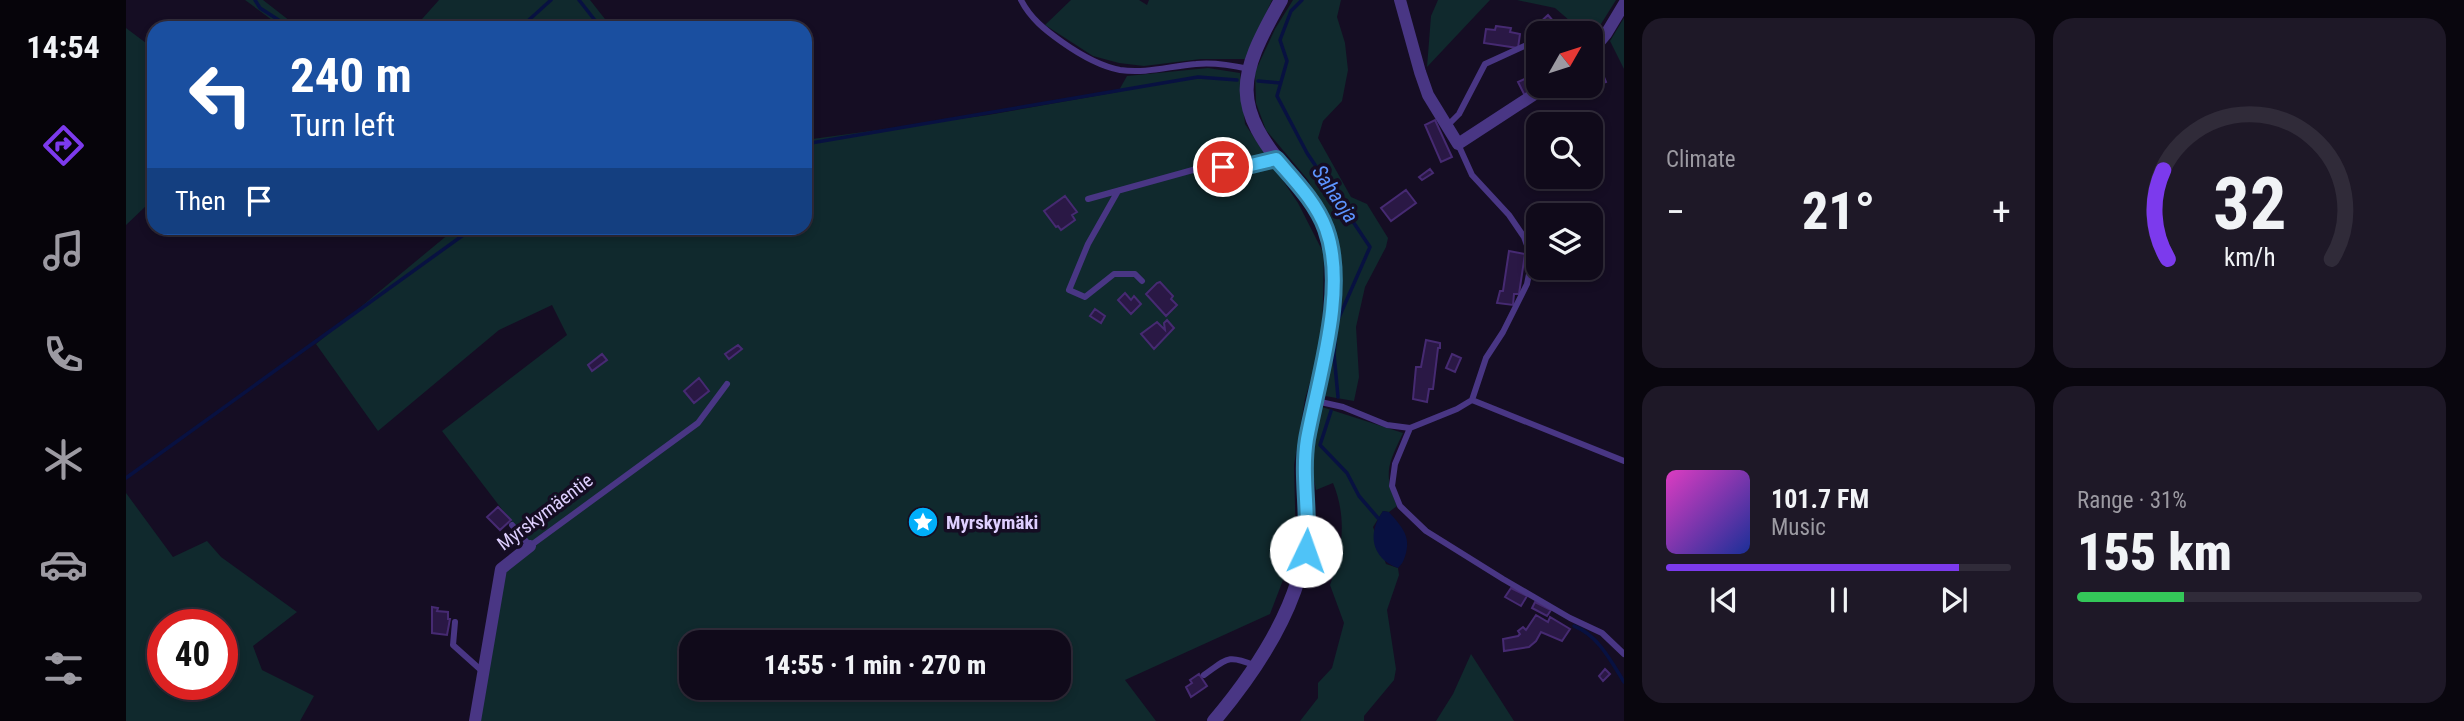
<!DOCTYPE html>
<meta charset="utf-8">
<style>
:root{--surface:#100a1a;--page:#1e1827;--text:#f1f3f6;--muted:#9c9aa2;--line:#302b39;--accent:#7c3aed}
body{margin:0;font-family:"Roboto Condensed",sans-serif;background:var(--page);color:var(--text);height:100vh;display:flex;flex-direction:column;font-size:26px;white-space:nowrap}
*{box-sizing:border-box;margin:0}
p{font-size:23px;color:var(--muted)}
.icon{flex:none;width:38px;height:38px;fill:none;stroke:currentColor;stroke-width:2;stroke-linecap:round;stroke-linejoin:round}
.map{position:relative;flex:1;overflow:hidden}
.panel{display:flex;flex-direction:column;gap:18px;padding:18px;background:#09060e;width:840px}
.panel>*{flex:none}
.guide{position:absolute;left:21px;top:21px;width:665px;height:214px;border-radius:21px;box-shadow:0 4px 10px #0003,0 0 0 2px var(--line);background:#1a4fa0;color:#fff;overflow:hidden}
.needle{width:46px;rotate:51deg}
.buttons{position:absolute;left:1400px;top:21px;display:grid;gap:14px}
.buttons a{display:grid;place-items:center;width:77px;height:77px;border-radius:14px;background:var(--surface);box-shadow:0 4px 10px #0003,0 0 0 2px var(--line);font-size:35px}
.speed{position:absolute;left:21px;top:609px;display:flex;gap:14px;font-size:35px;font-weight:700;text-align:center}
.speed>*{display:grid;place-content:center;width:91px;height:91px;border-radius:50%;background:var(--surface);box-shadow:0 4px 10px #0003,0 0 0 2px var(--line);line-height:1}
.speed .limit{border:10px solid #d22;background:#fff;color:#111}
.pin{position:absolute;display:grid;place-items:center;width:60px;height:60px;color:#fff;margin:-30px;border:4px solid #fff;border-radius:50%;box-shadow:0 2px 7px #0007}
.me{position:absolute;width:77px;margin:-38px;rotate:3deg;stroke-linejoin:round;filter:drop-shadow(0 0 5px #0008)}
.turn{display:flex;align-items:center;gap:24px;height:147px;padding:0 28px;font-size:32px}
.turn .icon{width:91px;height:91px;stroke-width:2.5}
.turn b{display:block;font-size:49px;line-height:60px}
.then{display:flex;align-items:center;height:66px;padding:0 28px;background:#0003;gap:14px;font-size:26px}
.big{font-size:52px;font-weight:800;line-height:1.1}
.panel .widget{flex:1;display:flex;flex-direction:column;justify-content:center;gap:10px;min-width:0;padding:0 24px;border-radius:21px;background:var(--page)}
.panel .dial{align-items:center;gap:0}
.dial svg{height:182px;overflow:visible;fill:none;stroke:var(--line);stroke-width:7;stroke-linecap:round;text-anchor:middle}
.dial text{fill:var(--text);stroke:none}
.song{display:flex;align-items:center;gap:21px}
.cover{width:84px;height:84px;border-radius:10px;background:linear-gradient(135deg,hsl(310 70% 55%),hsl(230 70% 35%))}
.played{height:7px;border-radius:4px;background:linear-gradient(90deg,var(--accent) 85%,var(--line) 85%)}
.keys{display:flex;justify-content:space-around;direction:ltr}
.heat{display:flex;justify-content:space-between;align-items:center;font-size:38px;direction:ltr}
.charge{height:10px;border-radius:5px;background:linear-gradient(90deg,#34c759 31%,var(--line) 0)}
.panel .tiles{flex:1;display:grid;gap:18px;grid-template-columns:repeat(2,1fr)}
.trip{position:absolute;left:553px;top:630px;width:392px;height:70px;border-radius:21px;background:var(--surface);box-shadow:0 4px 10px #0003,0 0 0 2px var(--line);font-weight:800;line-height:70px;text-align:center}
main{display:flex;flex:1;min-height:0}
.menu{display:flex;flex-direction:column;width:126px;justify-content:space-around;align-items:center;background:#06040a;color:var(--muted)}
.menu .icon{width:49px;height:49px}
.menu .current{color:var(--accent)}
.menu b{font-size:32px;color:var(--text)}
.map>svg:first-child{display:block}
.green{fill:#10292d;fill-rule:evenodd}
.water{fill:#081141}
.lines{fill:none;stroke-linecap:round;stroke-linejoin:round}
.stream{stroke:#081141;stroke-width:3.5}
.building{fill:#2a1845;stroke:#462a72;stroke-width:2}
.service{stroke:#493684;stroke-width:6}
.minor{stroke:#493684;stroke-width:12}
.tertiary{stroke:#493684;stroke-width:14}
.route-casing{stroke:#337fa1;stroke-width:18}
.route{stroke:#4fc3f7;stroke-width:12}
.labels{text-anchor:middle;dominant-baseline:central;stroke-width:7;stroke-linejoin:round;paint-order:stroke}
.street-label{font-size:19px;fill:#decfff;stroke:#150d23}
.poi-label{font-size:19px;font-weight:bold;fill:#decfff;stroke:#150d23;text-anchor:start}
.water-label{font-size:21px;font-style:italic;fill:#5d94ff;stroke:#150d23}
</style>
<main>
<nav class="menu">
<b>14:54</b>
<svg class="icon current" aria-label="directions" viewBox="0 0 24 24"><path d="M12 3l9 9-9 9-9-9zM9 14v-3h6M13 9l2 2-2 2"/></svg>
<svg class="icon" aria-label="music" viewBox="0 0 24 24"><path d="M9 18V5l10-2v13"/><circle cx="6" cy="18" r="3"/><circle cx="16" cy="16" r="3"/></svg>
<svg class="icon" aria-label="phone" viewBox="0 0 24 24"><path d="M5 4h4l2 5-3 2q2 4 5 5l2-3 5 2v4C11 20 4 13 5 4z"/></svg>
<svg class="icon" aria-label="climate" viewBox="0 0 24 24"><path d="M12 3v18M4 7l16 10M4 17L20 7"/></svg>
<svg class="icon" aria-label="car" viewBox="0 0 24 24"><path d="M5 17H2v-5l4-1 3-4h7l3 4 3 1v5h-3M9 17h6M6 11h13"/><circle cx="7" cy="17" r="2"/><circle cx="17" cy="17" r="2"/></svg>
<svg class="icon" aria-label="filters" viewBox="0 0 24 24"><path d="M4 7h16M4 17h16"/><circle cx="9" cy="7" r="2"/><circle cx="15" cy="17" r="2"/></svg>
</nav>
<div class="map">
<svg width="1498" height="721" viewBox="0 0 1498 721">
<rect width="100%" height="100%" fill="#150d23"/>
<path class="green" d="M 119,0 L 137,0 L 173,28 L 157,28 Z
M 313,0 L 464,0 L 486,28 L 288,28 Z
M 945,0 L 1013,0 L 1021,5 L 1023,0 L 1146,0 L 1119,59 L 1075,59 L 1018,66 L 993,63 L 967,56 L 919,25 Z
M 1167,0 L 1215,0 L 1211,17 L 1219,43 L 1222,70 L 1216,101 L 1197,121 L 1192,138 L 1225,197 L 1241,204 L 1262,238 L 1260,247 L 1239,287 L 1230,327 L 1233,377 L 1228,401 L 1199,396 L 1212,310 L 1214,277 L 1206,228 L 1182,180 L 1140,130 L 1130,103 L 1129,72 L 1149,29 Z
M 1312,0 L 1364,0 L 1301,67 L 1305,16 Z
M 1391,0 L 1490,0 L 1465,40 L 1465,33 L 1458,33 L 1429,8 Z
M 1498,18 L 1498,69 L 1484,41 Z
M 0,28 L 28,49 L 28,166 L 20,206 L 0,225 Z
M 1082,68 L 1114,73 L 1119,124 L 1172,203 L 1198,254 L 1196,341 L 1179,399 L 1168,465 L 1170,546 L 1144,614 L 999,680 L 1030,721 L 349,721 L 375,569 L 404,546 L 316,431 L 441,335 L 426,305 L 373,330 L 252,431 L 190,344 L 330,228 L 679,228 L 679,140 L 862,115 L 992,92 L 1001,76 ZM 565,642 L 933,642 L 933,688 L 565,688 Z
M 1193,406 L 1277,433 C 1262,465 1257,472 1271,506 L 1263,512 L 1257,511 L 1247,527 L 1260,564 L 1272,568 L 1273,575 L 1261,610 L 1270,669 L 1268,680 L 1238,716 L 1238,721 L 1174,721 L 1192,698 L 1192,683 L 1206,668 L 1218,623 L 1204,585 C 1217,551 1221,517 1207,483 L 1190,490 L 1186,469 Z
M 0,493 L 47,557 L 81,541 L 95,557 L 171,612 L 127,646 L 136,670 L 188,696 L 174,721 L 0,721 ZM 37,625 L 96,625 L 96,684 L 37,684 Z
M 1345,654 L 1388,721 L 1310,721 L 1327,694 Z"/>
<path class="water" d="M 1257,511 L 1263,512 C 1274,525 1285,535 1280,553 C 1278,560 1277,563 1272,568 C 1245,558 1241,533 1257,511 Z"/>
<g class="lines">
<path class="stream" d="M 129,0 L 134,8 L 165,28
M 453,0 L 475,28
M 1176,0 L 1165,11 L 1154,40 L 1161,61 L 1151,96 L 1181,153 L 1244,247 L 1211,322 L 1208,354 L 1212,397
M 394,28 L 425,0
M 1132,81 L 1154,83
M 679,144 L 1072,77 L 1111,80
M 1205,411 L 1194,445 L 1221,473 L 1233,496 L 1252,518
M 0,478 L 347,228
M 1448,626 C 1472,635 1485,661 1498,682"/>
</g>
<path class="building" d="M 1422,15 L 1434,29 L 1428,33 L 1418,33 L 1411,25 Z
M 1370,26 L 1385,28 L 1384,32 L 1394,34 L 1392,48 L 1358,43 L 1360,29 L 1369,30 Z
M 1473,65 L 1480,82 L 1447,95 L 1443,86 L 1465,86 L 1465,69 Z
M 1403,77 L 1410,91 L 1399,96 L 1392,82 Z
M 1309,120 L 1326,157 L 1315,162 L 1299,125 Z
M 1304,169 L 1307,173 L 1296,180 L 1293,177 Z
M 1280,190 L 1290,203 L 1265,221 L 1255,208 Z
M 939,196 L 951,212 L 946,215 L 949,220 L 935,230 L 932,226 L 930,227 L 918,211 Z
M 1383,251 L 1399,254 L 1393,294 L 1388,294 L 1387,305 L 1371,303 L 1374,291 L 1377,291 Z
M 1034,282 L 1047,296 L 1045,299 L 1051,305 L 1040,316 L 1020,294 L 1031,283 Z
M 999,293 L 1005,300 L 1008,296 L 1015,304 L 1005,314 L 992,300 Z
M 969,309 L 979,316 L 975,323 L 964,316 Z
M 1041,320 L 1048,328 L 1028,349 L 1015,334 L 1031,322 L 1039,330 L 1038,323 Z
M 1300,340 L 1314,343 L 1314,348 L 1312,348 L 1307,389 L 1303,389 L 1301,402 L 1287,399 L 1290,367 L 1295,367 Z
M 612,345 L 616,349 L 603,359 L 599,354 Z
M 476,354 L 481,360 L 466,371 L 462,365 Z
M 1326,354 L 1335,358 L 1329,372 L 1320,368 Z
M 573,378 L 583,391 L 568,403 L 558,391 Z
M 372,507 L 385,520 L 374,530 L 361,517 Z
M 1385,588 L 1401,596 L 1395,606 L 1379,597 Z
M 1409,602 L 1425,610 L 1421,616 L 1406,608 Z
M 306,607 L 312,608 L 311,611 L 322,612 L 322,619 L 324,619 L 321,635 L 306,633 Z
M 1410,615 L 1422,622 L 1424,617 L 1444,629 L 1436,641 L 1415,632 L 1410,641 L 1403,647 L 1378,651 L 1377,639 L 1392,636 L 1394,634 L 1392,631 L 1397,627 L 1400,630 Z
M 1479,669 L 1484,674 L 1477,681 L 1473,676 Z
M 1073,674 L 1081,686 L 1065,697 L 1060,687 L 1066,683 L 1064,680 Z"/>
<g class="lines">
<path class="service" d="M 895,0 C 904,18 919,30 936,42 C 953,54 973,66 994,70 C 1020,74 1044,66 1070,64 C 1088,62 1105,65 1123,69
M 1321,126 L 1333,114 L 1359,64 L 1407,42
M 992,191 L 962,244 L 943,290 L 959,297 L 988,274 L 1009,274 L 1016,281
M 962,199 L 1074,168 L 1121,166 L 1151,159
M 1346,400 L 1498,461
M 1190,401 L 1217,407 L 1261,425 L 1284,428 L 1331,409 L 1346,400 L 1360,358 L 1377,332 L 1401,284 L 1406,259 L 1398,237 L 1383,215 L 1346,175 L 1332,144
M 1284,428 L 1269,464 L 1266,486 L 1274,506 L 1300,531 L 1377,579 L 1444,618 L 1476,633 L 1498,654
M 386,525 L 404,546 L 572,423 L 601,384
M 329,622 L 327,645 L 356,671
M 1078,675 C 1101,659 1101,654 1128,665"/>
<path class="minor" d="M 1274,0 L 1294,72 L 1302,95 L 1332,144 L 1421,86
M 1465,52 L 1480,34 L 1498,4
M 349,721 L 375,569 L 404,546"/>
<path class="tertiary" d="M 1088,721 C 1131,670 1176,603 1181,534 C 1184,501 1175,471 1181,438 C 1194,371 1217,303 1201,234 C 1196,212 1179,193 1165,176 C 1104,105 1111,78 1155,0"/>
</g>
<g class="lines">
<g class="route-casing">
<path id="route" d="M 1097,167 L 1121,166 L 1150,159 C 1169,181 1190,202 1200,229 C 1222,289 1192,379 1181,439 C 1175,476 1184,513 1180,551"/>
</g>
<use href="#route" class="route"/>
</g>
<defs>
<g id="sight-disc" transform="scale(1.575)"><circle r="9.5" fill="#00affa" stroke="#150d23"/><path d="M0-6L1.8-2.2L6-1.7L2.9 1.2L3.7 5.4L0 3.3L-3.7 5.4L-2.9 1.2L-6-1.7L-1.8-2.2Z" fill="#fff"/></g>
</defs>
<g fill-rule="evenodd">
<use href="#sight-disc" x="797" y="522"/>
</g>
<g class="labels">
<g class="street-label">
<text transform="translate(419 512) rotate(-37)">Myrskymäentie</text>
</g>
<g class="poi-label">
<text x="820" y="522">Myrskymäki</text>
</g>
<g class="water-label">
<text transform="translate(1209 194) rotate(56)">Sahaoja</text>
</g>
</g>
</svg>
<div class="buttons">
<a><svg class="needle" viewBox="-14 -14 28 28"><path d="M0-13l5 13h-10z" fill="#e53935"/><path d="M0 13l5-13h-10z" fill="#9c9aa2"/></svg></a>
<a><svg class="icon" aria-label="search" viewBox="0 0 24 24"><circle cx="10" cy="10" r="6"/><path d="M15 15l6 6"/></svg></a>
<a><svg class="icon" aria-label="layers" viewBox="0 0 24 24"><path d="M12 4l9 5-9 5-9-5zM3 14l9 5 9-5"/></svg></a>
</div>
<div class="speed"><div class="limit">40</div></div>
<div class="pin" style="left:1097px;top:167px;background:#d93025"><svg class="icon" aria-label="arrive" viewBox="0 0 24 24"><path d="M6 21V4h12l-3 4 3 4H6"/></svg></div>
<svg class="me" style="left:1180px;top:551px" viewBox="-20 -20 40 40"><circle r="19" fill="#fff"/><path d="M0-13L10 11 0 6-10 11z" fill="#4fc3f7"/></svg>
<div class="trip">14:55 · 1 min · 270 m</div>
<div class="guide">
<div class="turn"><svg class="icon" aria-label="left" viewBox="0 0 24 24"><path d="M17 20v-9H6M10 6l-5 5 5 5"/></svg><div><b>240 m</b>Turn left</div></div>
<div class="then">Then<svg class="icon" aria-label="arrive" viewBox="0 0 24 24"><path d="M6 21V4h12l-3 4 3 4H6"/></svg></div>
</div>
</div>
<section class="panel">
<div class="tiles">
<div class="widget"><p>Climate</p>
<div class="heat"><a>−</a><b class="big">21°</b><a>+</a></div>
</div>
<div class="widget dial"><svg viewBox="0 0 100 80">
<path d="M14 69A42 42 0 1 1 86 69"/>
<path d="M14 69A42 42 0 0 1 12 30" stroke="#7c3aed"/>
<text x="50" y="56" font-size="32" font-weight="700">32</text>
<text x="50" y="72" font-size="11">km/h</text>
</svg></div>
<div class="widget">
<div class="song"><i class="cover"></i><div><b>101.7 FM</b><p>Music</p></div></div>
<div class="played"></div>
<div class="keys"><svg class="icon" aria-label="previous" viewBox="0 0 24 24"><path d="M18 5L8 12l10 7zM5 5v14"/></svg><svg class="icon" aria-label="pause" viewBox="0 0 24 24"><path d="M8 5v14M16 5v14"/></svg><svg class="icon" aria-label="next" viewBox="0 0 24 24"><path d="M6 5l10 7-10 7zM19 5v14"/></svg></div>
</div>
<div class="widget"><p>Range · 31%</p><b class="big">155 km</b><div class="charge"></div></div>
</div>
</section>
</main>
